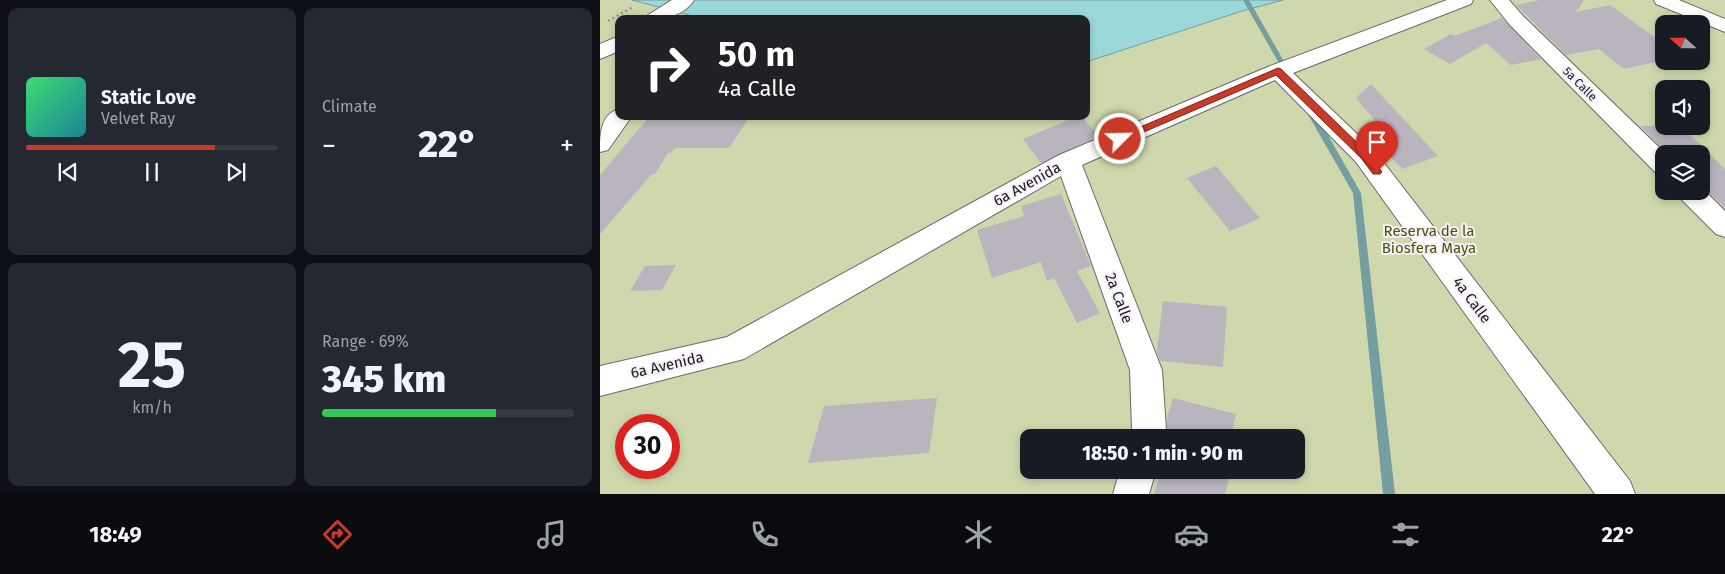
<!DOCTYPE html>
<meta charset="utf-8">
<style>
:root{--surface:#171b24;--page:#242831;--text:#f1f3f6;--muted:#9ea1a6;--line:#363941;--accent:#c73b28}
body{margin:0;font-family:"Fira Sans",sans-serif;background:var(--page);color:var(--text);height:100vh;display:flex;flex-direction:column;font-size:19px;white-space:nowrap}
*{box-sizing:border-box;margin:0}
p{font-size:16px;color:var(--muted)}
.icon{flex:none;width:28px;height:28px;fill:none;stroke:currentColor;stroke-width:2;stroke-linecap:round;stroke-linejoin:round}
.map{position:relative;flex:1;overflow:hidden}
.drawer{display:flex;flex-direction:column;gap:8px;padding:8px;background:#0d0f14;width:600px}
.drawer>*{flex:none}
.top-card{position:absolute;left:15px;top:15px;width:475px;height:105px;border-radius:10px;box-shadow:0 2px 8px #0003;background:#202124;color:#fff;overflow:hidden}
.needle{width:32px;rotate:291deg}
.tools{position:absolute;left:1055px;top:15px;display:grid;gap:10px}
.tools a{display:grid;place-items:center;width:55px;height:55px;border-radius:10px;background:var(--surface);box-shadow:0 2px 8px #0003;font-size:25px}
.speed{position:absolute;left:15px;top:414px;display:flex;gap:10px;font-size:25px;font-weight:700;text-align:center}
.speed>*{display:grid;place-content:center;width:65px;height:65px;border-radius:50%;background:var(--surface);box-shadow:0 2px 8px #0003;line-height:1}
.speed .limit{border:8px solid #d22;background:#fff;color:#111}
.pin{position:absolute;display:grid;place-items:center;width:42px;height:42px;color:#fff;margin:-51px -21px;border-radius:50% 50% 50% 0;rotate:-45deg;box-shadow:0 0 5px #0007}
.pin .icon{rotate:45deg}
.me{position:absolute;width:55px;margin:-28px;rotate:67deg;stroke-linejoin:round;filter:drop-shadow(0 0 4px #0008)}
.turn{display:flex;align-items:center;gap:18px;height:105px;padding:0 20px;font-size:22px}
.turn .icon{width:65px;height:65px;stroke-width:2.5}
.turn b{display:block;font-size:35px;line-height:42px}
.big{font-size:38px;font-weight:800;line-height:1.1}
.drawer .tile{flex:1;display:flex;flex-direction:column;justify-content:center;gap:8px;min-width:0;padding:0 18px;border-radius:10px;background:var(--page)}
.drawer .dial{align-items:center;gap:0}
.dial b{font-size:65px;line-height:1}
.song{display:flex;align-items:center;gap:15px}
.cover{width:60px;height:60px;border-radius:8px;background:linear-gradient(135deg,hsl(140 70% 55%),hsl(190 70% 35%))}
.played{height:5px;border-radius:2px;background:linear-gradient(90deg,var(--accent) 75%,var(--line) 75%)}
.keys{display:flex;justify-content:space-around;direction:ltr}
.heat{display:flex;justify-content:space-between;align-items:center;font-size:28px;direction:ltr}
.charge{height:8px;border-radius:4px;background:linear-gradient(90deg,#34c759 69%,var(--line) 0)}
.drawer .tiles{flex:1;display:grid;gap:8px;grid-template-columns:repeat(2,1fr)}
.trip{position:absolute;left:420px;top:429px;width:285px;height:50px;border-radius:10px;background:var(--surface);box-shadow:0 2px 8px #0003;font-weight:800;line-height:50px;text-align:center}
.menu{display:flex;height:80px;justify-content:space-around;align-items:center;background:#090b0e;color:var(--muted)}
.menu .icon{width:35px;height:35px}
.menu .active{color:var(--accent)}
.menu b{font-size:22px;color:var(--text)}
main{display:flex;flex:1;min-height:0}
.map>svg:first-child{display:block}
.green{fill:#cfd8ac;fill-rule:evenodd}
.water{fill:#9bd8da;stroke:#749ea0}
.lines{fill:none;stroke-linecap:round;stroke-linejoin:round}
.stream{fill:#749ea0;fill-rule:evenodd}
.building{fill:#b9b4bd}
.minor-casing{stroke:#6d676e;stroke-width:2}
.trunk-casing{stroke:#6d676e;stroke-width:2}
.path{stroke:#969197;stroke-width:2.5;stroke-dasharray:2 3;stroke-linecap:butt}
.minor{fill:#fff;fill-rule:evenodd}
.trunk{fill:#fff;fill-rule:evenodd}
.route{fill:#c73b28;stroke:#81261a}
.labels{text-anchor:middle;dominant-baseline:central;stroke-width:4;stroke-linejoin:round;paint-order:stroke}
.far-street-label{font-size:12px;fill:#1a171a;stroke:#f6eff8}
.street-label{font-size:15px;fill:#1a171a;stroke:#f6eff8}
.park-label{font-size:15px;fill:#4b5308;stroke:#f6eff8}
</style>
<main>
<section class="drawer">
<div class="tiles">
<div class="tile">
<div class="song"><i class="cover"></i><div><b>Static Love</b><p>Velvet Ray</p></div></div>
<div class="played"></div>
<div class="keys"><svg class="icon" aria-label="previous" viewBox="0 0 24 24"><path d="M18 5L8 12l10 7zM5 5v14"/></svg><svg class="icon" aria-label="pause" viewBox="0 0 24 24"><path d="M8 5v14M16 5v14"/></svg><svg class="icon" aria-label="next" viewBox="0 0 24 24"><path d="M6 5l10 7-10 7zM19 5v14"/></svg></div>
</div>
<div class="tile"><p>Climate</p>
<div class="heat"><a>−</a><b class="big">22°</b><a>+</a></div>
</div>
<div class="tile dial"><b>25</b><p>km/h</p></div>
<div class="tile"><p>Range · 69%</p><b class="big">345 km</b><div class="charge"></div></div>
</div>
</section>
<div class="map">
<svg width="1125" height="494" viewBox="0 0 1125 494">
<rect width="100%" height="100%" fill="#e8e2ea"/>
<path class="green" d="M 0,0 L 1125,0 L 1125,494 L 0,494 ZM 19,19 L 486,19 L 486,116 L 19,116 ZM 1064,24 L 1101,24 L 1101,61 L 1064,61 ZM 1064,89 L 1101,89 L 1101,126 L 1064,126 ZM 1064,154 L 1101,154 L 1101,191 L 1064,191 ZM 26,425 L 69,425 L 69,468 L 26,468 ZM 429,438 L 696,438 L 696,470 L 429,470 Z"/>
<path class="water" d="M 32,0 L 683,0 L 642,11 L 486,62 L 486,19 L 104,19 Z"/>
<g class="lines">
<path class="stream" d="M 643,0 L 649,0 L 690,72 L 689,73 L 687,74 L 684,72 Z
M 707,109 L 713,109 L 761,193 L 795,494 L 783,494 L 753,193 L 706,111 Z"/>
</g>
<path class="building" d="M 940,0 L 984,0 L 976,12 L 1010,5 L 1064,44 L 1064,60 L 1024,69 L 999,49 L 966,55 L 916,5 Z
M 902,18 L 941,59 L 911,65 L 886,43 L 850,64 L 824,49 L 851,34 L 854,36 Z
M 771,84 L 838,156 L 802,169 L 784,150 L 787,149 L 770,133 L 782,129 L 756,98 Z
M 50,116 L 150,116 L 129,148 L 75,148 L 71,153 L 68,153 L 55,174 L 51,175 L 0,234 L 0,175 Z
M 478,116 L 481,116 L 499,136 L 441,163 L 423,139 Z
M 1040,126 L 1081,126 L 1125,169 L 1125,208 L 1101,185 L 1101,154 L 1068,154 Z
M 616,166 L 660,218 L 630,231 L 587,178 Z
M 461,194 L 491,266 L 477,271 L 500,313 L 477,323 L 454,278 L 447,281 L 441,262 L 392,278 L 377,230 L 424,216 L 421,206 Z
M 76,265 L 62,290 L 30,291 L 45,266 Z
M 563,301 L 627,307 L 623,367 L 560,361 L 557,351 Z
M 337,398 L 329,453 L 208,463 L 224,406 Z
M 573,398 L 636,414 L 631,438 L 566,438 L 567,418 Z
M 447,429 L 482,429 L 481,438 L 446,438 Z
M 561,470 L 631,470 L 625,494 L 554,494 Z"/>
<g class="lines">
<g class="minor-casing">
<path id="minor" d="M 847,0 L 873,0 L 871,4 L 693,73 L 774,150 L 1030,481 L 1035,494 L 995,494 L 756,162 L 675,80 L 482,165 L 562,370 L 566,430 L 564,438 L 530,438 L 532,430 L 530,370 L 461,176 L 144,359 L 0,396 L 0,366 L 127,337 L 459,155 L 670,66 Z
M 890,0 L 909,0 L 923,16 L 1066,154 L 1064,154 L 1064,175 L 1055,172 L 909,24 Z
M 1054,0 L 1079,0 L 1125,19 L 1125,32 L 1056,4 Z
M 19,109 L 19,116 L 32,116 L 8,150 L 0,152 C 0,136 0,114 19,109 Z
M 1101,187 L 1125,211 L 1125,237 L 1116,234 L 1080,198 L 1076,191 L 1101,191 Z
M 520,470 L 556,470 L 549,494 L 513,494 Z"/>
</g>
<g class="trunk-casing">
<path id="trunk" d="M 72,0 L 94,0 C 83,17 64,19 45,19 L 48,15 Z
M 19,36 L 19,51 L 0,59 L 0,44 Z"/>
</g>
<path class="path" d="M 8,21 L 33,7"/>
<use href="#minor" class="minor"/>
<use href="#trunk" class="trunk"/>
</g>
<path class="route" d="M 678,68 L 681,69 L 769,154 L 782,172 L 780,174 L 773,174 L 762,159 L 676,75 L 523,141 L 517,141 L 515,139 L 517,137 Z"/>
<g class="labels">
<g class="far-street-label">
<text transform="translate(980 84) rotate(45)">5a Calle</text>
</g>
<g class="street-label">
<text transform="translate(427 184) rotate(-29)">6a Avenida</text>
<text transform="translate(519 298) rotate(69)">2a Calle</text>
<text transform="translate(872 300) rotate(53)">4a Calle</text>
<text transform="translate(67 365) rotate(-13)">6a Avenida</text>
</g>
<g class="park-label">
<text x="829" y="231">Reserva de la<tspan x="829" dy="17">Biosfera Maya</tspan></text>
</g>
</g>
</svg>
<div class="tools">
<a><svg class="needle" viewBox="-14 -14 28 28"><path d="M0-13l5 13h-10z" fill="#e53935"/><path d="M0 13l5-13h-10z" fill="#9ea1a6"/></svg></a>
<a><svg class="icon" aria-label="sound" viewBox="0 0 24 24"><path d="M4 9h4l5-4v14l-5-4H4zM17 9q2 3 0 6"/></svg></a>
<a><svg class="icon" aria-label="layers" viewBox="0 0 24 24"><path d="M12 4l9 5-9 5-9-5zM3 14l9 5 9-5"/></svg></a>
</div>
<div class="speed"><div class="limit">30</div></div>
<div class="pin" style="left:777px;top:172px;background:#d93025"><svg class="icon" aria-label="arrive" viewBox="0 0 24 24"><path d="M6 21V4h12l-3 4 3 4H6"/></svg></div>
<svg class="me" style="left:520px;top:139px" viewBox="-20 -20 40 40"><circle r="17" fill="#c73b28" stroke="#fff" stroke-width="3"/><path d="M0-11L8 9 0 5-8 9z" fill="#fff"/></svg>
<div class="trip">18:50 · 1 min · 90 m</div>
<div class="top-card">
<div class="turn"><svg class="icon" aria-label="right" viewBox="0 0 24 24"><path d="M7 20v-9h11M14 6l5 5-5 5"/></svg><div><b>50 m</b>4a Calle</div></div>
</div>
</div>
</main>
<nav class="menu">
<b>18:49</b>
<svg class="icon active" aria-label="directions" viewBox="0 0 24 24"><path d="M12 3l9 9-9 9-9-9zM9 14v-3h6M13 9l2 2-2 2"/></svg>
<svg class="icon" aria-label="music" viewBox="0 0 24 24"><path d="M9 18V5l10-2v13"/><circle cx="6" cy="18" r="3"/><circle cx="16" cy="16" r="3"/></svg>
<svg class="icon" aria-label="phone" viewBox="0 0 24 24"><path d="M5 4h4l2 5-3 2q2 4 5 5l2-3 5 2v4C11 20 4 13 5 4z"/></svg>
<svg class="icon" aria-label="climate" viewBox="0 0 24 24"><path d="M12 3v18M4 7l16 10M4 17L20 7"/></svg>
<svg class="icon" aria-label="car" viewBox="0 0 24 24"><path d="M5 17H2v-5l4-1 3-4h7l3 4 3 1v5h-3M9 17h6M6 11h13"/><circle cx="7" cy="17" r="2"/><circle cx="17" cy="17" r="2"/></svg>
<svg class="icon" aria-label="filters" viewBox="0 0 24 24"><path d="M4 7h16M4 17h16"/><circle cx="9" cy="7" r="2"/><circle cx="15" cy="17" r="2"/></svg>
<b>22°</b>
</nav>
